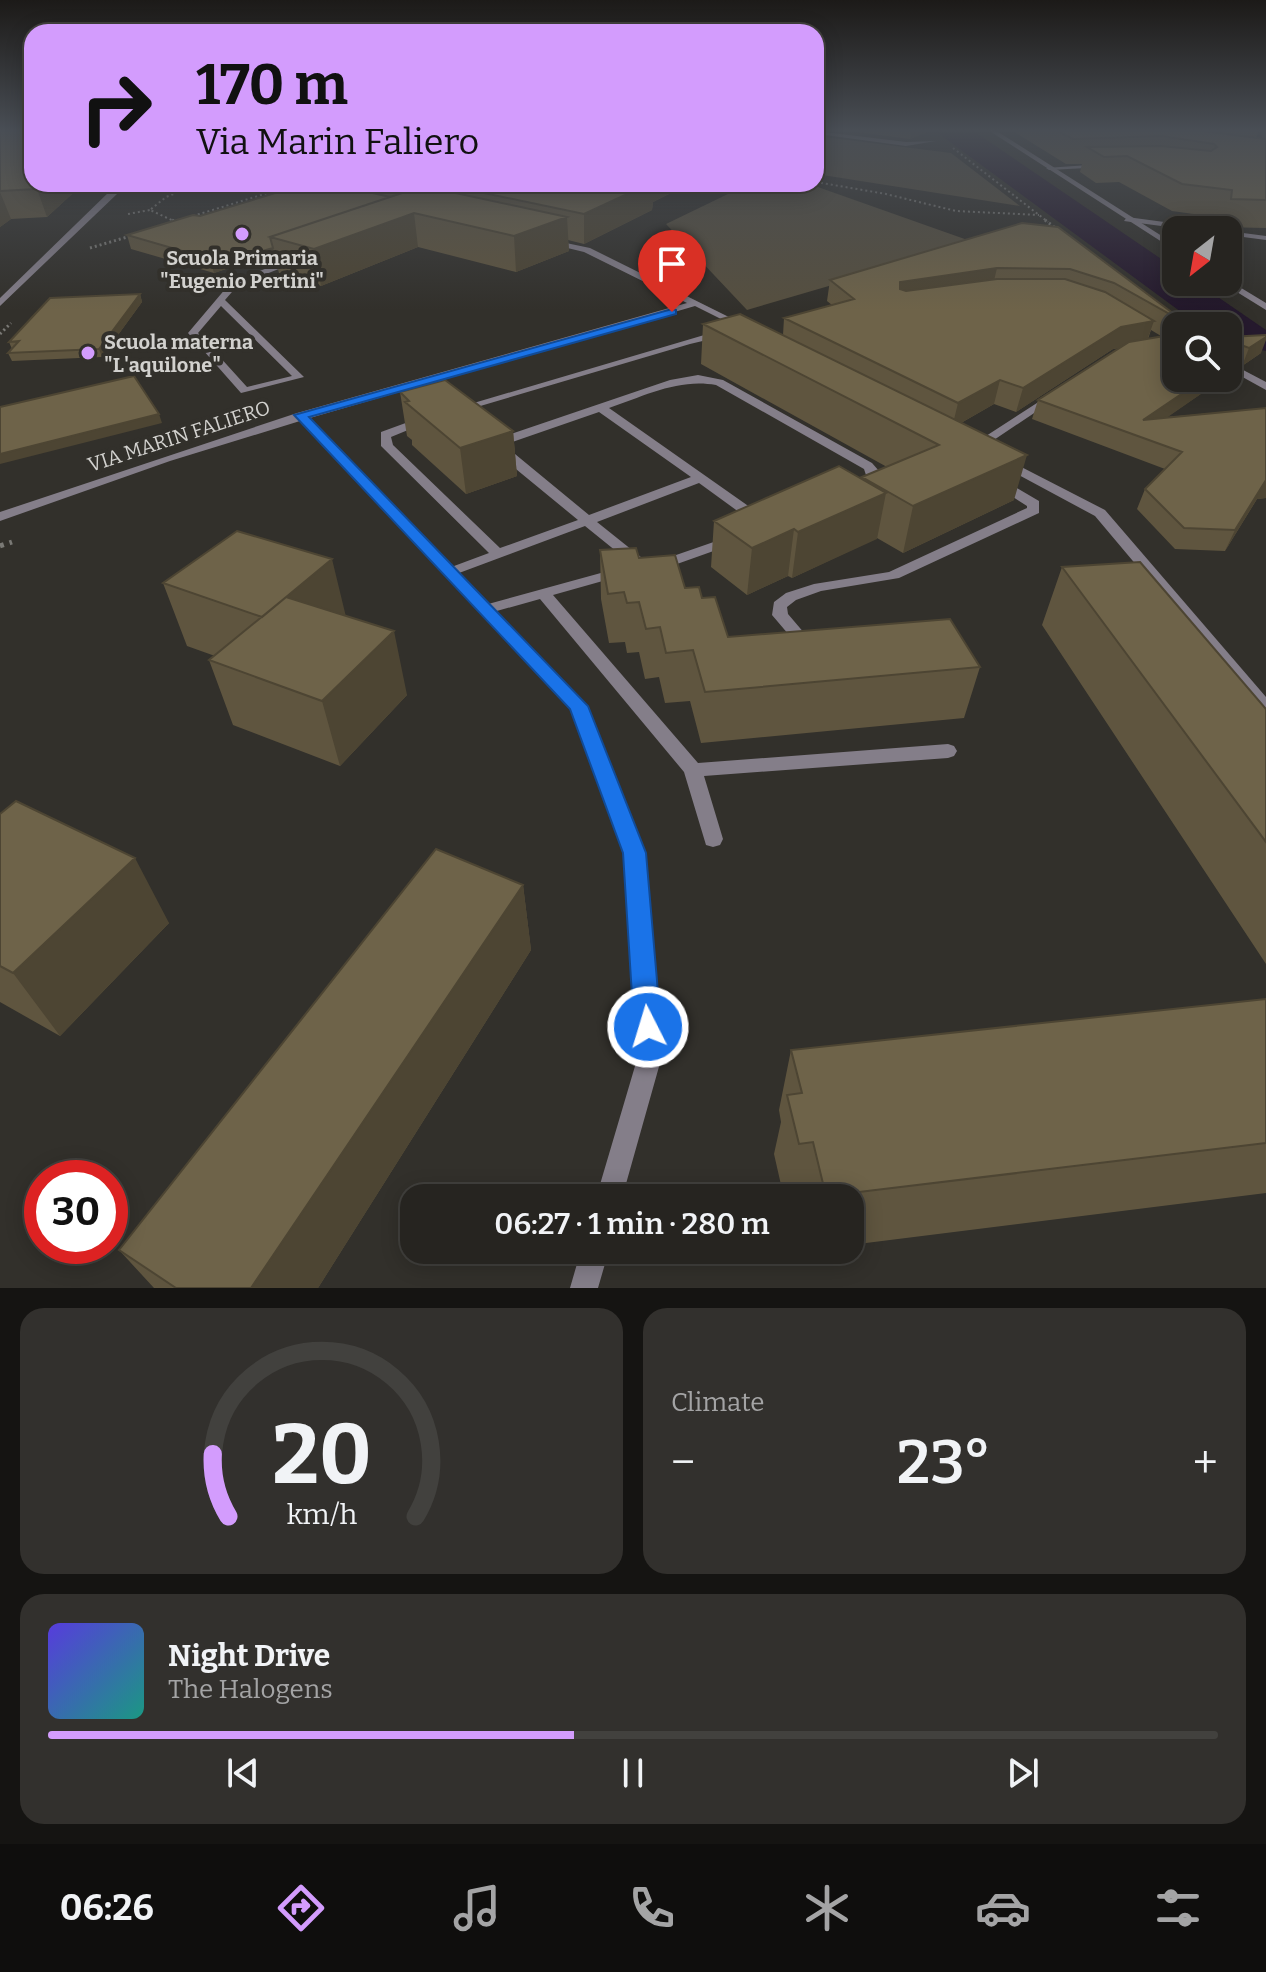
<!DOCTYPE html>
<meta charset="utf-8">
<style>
:root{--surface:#262420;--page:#32302d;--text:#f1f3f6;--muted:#a4a4a5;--line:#42413e;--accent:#d39cfd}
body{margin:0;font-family:Bitter,serif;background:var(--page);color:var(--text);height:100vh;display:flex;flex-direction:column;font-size:30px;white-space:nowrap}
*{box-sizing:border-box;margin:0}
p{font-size:26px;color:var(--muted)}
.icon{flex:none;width:44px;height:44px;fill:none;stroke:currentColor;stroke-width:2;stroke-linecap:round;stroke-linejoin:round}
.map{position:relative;height:1288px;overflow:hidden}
.details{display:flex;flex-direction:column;gap:20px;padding:20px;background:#151412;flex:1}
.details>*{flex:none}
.hud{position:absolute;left:24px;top:24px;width:800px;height:168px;border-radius:24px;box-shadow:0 4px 20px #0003,0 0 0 2px var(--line);background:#d39cfd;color:#111;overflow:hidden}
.needle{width:52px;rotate:211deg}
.buttons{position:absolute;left:1162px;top:216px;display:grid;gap:16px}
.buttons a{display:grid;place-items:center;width:80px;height:80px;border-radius:16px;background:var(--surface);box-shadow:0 4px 20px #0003,0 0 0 2px var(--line);font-size:40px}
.speed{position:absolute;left:24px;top:1160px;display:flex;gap:16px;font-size:40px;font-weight:700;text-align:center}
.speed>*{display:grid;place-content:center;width:104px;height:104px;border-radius:50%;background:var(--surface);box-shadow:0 4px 20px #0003,0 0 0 2px var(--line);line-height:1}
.speed .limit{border:12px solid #d22;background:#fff;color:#111}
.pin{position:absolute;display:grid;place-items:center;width:68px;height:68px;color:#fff;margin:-82px -34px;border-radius:50% 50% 50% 0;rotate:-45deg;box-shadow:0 0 8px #0007}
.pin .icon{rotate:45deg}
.me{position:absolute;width:88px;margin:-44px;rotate:355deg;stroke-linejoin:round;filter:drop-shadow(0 0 6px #0008)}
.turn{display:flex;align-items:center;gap:28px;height:168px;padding:0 40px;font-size:36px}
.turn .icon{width:104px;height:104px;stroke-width:2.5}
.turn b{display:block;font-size:56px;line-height:68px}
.big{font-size:60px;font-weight:600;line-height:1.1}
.details .tile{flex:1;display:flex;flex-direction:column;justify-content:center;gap:12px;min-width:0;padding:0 28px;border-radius:24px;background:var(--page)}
.details .dial{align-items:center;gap:0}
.dial svg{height:208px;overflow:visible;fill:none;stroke:var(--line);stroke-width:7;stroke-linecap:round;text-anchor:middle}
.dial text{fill:var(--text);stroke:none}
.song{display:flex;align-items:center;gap:24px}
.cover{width:96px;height:96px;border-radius:12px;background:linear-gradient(135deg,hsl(250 70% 55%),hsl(170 70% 35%))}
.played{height:8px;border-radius:4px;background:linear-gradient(90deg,var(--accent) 45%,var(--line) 45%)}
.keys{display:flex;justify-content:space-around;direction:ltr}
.heat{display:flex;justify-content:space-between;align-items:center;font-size:44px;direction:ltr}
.details .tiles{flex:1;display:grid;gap:20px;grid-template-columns:1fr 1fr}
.tile:last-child{grid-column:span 2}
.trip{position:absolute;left:400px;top:1184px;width:464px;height:80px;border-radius:24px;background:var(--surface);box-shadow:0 4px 20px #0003,0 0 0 2px var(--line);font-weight:600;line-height:80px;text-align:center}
.tab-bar{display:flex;height:128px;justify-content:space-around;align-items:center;background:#0f0e0d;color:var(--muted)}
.tab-bar .icon{width:56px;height:56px}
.tab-bar .on{color:var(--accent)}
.tab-bar b{font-size:36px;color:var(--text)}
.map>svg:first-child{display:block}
.green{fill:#564f3f}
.water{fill:#261a2e}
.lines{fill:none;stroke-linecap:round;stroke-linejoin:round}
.canal{fill:#261a2e;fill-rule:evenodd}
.path-far2{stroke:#7a7975;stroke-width:2;stroke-dasharray:2 3;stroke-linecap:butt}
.path-far1{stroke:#7a7975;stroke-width:3;stroke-dasharray:2 3;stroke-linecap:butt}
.path{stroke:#7a7975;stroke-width:5;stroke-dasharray:4 6;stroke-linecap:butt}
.service{fill:#847e89;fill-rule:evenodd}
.minor{fill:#847e89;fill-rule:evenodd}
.tertiary{fill:#847e89;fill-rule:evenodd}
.wall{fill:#5f553f;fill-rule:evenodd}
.shaded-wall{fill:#4d4533}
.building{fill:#6e6349;stroke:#4d4533;stroke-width:2}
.route{fill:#1a73e8;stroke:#114b97;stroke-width:2}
.poi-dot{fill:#d39cfd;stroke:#32302b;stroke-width:3}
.labels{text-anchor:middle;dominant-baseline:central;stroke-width:8;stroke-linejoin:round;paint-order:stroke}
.far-poi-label{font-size:20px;font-weight:bold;fill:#d2d1ce;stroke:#32302b}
.far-street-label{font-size:20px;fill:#d2d1ce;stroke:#32302b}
</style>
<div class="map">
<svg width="1266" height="1288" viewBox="0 0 1266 1288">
<rect width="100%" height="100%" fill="#32302b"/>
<path class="green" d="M 816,136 L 951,153 L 1020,206 L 816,174 Z
M 680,184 L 815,186 L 976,243 L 747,310 L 666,224 L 730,193 Z"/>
<path class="water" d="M 934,130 L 972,130 L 1176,269 L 1176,282 L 1196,282 L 1266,330 L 1266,334 L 1228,336 L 1228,326 L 1200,326 Z"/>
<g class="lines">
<path class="canal" d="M 1176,276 L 1176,282 L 1195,282 L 1266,331 L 1266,351 L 1257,349 L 1171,287 L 1167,282 Z"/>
<path class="path-far2" d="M 953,148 L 1048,222
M 816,182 L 886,194 L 956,211 L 1039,215
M 267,184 L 282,187
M 128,214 L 150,210
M 193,216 L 284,188
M 176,222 L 150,210 L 166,197 L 192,187"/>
<path class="path-far1" d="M 172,220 L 176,222
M 1045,220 L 1058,230
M 90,248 L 134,235
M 1175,318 L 1183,326
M 0,334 L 11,323"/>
<path class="path" d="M 0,546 L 12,542"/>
<path class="service" d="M 711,333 L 727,339 L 722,342 L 711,339 L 690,344 L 460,412 L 450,410 Z
M 698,375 L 723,380 L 872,463 L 879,471 L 878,477 L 864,489 L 854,489 L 854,483 L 866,475 L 864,469 L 716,385 C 679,378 644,396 609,408 L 764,517 L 764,523 L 754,523 L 699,483 L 597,522 L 642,558 L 644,561 L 642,564 L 632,564 L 585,526 L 451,576 L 446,575 L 444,572 L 446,569 L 489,553 L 381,446 L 381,432 L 422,417 L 430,417 L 430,421 L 391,437 L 393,445 L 500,548 L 578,520 L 500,456 L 491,443 L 493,440 L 670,380 ZM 599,412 L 691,477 L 589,515 L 504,445 Z
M 998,477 L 1039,501 L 1039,513 L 899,578 L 821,591 L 796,600 L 787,607 L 788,614 L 811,641 L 805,652 L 793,652 L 791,648 L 795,642 L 772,615 L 774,602 L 786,593 L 814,584 L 889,572 L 1027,508 L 1027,506 L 993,484 L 992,481 Z
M 731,536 L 736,537 L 738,540 L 736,543 L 663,569 L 658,570 L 651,566 L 653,563 Z
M 619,568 L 624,569 L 626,572 L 624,575 L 553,595 L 698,763 L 948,744 L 954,746 L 957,751 L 954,756 L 948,758 L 704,776 L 723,839 L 720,845 L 713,847 L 706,845 L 684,772 L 540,599 L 486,614 L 478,609 L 481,606 Z"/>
<path class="minor" d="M 816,131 L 906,142 L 936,141 L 906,146 L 818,134 Z
M 1103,164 L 1105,167 L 1049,170 L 1046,168 Z
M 128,184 L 138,184 L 117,194 L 0,306 L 0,298 L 111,190 Z
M 1127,217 L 1209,228 L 1213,230 L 1191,230 L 1124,221 Z
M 1228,231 L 1266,236 L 1266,240 L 1228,235 Z
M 547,239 L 590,248 L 749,327 L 741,329 L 695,306 L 310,418 L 587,706 L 644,853 L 662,1056 L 622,1198 L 596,1198 L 638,1056 L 624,853 L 570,709 L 300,421 L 170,461 L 0,521 L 0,512 L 297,413 L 687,303 L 584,252 L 547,243 Z
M 292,259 L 299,261 L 238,285 L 225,300 L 304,377 L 241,393 L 188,333 L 232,281 ZM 221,306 L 292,376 L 247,387 L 198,333 Z
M 1228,362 L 1266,382 L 1266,390 L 1228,369 Z
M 1054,392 L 1058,393 L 1058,397 L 979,450 L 975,451 L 969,447 Z
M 1006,459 L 1105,510 L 1266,697 L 1266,714 L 1260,712 L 1095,516 L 1002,466 L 1000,463 Z
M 581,1250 L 609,1250 L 598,1288 L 570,1288 Z"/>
<path class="tertiary" d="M 988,130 L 995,130 L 1176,245 L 1176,251 Z
M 1228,280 L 1266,303 L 1266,310 L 1224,284 L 1223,282 L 1228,282 Z"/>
</g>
<path class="wall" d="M 0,130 L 32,184 L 83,184 L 47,217 L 11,219 L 0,227 Z
M 842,130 L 932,130 L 910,139 Z
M 1011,130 L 1259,130 L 1256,138 L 1262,138 L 1261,130 L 1266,130 L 1266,228 L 1220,227 L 1222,218 L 1172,211 L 1119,182 L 1096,183 L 1080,172 L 1082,164 L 1066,164 Z
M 337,184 L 681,184 L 681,188 L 653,202 L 652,210 L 584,244 L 568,240 L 569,251 L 516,272 L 418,247 L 321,286 L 279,273 L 276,262 L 260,268 L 244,263 L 214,273 L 131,249 L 127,235 L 200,216 Z
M 1022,223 L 1178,317 L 1172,334 L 1176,378 L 1224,378 L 1167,417 L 1266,408 L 1266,498 L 1257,499 L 1225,551 L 1175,549 L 1137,509 L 1145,489 L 1165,469 L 1032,419 L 1038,400 L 1119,348 L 1113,349 L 1016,412 L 994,404 L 961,423 L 1014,500 L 903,553 L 877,538 L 792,578 L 788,576 L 747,595 L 711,567 L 714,521 L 861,479 L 862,477 L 887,467 L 701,364 L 703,324 L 783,335 L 784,318 L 832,305 L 827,301 L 830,280 ZM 1151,330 L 1161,336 L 1148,339 Z
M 140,294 L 142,302 L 102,357 L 12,361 L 8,353 L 12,349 L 9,342 Z
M 1228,337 L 1261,353 L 1242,366 L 1235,363 L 1230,374 Z
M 400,392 L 513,431 L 517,476 L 466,494 L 412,445 L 412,440 L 407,436 Z
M 600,550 L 639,558 L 685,588 L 702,598 L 728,637 L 980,667 L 964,718 L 701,743 L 690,701 L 665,703 L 659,677 L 645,679 L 639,652 L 627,653 L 625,642 L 609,643 L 601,599 Z
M 1062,567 L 1266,709 L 1266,964 L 1042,625 Z
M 163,583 L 346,616 L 407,695 L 340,766 L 233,725 L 209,660 L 215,656 L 187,646 Z
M 0,814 L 169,923 L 60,1036 L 0,1002 Z
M 523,885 L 531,950 L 318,1288 L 154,1288 L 119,1250 Z
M 1266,999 L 1266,1193 L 850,1245 L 850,1198 L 784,1198 L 774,1154 L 781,1122 L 779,1110 L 791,1050 Z"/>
<path class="shaded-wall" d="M 912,130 L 932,130 L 910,139 Z
M 44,184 L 83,184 L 47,217 L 37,189 Z
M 641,184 L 681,184 L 681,188 L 653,202 L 652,210 L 584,244 L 584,214 Z
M 0,192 L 11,219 L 0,227 Z
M 414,213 L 418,247 L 321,286 L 314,249 Z
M 567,217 L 569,251 L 516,272 L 514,236 Z
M 273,248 L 276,262 L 260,268 L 256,253 Z
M 240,249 L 244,263 L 214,273 L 210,259 Z
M 997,268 L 992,289 L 897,303 L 900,282 Z
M 140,294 L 142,302 L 102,357 L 99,349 Z
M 1175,317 L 1178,317 L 1170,339 L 1167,340 Z
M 1154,321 L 1146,343 L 1113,349 L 1016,412 L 1023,388 L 1121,327 Z
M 1266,337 L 1266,340 L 1261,353 L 1242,366 L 1249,348 Z
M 1238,356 L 1230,374 L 1228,375 L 1228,362 Z
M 1205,378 L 1224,378 L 1139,437 L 1143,420 Z
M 1000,380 L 994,404 L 952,428 L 958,403 Z
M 159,414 L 162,423 L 0,464 L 0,454 Z
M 513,431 L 517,476 L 466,494 L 460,448 Z
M 1027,455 L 1014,500 L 903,553 L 913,506 Z
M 1266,480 L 1266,498 L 1257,499 L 1225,551 L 1235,530 Z
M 886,493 L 877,539 L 792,578 L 798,532 Z
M 794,529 L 788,576 L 747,595 L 752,548 Z
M 332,559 L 347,621 L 262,617 Z
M 394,631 L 407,695 L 340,766 L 322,701 Z
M 135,858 L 169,923 L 60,1036 L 13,973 Z
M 523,885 L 531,950 L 318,1288 L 251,1288 Z"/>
<path class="building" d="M 0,130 L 32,130 L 32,184 L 44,184 L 37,189 L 0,191 Z
M 1056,130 L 1194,130 L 1266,139 L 1266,200 L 1231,199 L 1232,190 L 1182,184 L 1127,156 L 1104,157 L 1087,147 L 1161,146 L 1211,151 L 1217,147 L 1214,144 L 1161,136 L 1073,139 Z
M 305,184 L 334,184 L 390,197 L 270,237 L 273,248 L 256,253 L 240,249 L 210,259 L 127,235 L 193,215 L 200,216 Z
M 441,184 L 649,184 L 584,214 Z
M 423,186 L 567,217 L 514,236 L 414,213 L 314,249 L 270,237 Z
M 1022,223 L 1058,227 L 1178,317 L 1175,317 L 1114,283 L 1070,269 L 997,268 L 900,282 L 900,289 L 906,291 L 997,279 L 1065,279 L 1105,292 L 1154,321 L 1121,327 L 1023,388 L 1000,380 L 958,403 L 784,318 L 854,299 L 830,280 Z
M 140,294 L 99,349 L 8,353 L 19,341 L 9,342 L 50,298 Z
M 740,314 L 1027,455 L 913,506 L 862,477 L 939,445 L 703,324 Z
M 1176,334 L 1176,378 L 1205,378 L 1143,420 L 1266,408 L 1266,480 L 1235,530 L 1184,528 L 1145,489 L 1182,452 L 1038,400 L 1129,342 Z
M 1266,335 L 1266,337 L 1249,348 L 1233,342 L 1232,351 L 1238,356 L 1228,362 L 1228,337 Z
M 134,376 L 159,414 L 0,454 L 0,407 Z
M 445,380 L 513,431 L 460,448 L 405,402 L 409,401 L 400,392 Z
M 839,466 L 886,493 L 798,532 L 794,529 L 752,548 L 714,521 Z
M 237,531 L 332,559 L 262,617 L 163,583 Z
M 636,548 L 639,558 L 675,555 L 685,588 L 699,587 L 702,598 L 715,597 L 728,637 L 950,619 L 980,667 L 705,692 L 693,650 L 666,653 L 660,627 L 646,629 L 639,602 L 627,603 L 624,592 L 608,594 L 600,550 Z
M 1140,562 L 1266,709 L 1266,842 L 1062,567 Z
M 286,597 L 394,631 L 322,701 L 209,660 Z
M 16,801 L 135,858 L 13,973 L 0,966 L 0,814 Z
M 436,849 L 523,885 L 251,1288 L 176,1288 L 119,1250 Z
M 1266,999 L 1266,1143 L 826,1196 L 813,1142 L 799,1144 L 787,1095 L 802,1093 L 791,1050 Z"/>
<linearGradient id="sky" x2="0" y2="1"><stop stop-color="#1c1a18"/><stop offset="0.42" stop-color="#494e55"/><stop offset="1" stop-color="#494e55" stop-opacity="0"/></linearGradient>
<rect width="1266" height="310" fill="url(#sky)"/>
<path class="route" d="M 672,309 L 676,310 L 676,314 L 309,417 L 588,706 L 646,853 L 661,1027 L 657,1036 L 648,1039 L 638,1036 L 634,1027 L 623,853 L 570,709 L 294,415 Z"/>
<g class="poi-dot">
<circle cx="242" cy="234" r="8"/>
<circle cx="88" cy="353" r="8"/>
</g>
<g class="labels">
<g class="far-poi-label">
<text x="242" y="258">Scuola Primaria<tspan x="242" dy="23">"Eugenio Pertini"</tspan></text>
<text x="104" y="342" text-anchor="start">Scuola materna<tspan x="104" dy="23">"L'aquilone"</tspan></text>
</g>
<g class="far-street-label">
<text transform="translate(179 436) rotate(-18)">VIA MARIN FALIERO</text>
</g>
</g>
</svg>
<div class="buttons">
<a><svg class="needle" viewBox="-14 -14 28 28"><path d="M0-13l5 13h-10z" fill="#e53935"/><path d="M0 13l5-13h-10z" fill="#a4a4a5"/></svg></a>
<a><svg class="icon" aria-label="search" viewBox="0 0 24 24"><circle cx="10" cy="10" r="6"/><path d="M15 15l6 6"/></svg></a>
</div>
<div class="speed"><div class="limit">30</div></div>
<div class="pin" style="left:672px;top:312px;background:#d93025"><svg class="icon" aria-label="arrive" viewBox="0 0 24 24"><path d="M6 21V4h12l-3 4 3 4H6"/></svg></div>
<svg class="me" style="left:648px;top:1027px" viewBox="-20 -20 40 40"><circle r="17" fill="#1a73e8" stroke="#fff" stroke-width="3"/><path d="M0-11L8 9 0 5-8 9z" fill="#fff"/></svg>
<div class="trip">06:27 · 1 min · 280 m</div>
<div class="hud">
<div class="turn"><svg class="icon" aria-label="right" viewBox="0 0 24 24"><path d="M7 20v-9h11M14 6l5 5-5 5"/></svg><div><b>170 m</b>Via Marin Faliero</div></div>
</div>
</div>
<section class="details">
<div class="tiles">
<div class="tile dial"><svg viewBox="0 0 100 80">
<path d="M14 69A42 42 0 1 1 86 69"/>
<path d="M14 69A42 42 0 0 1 8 45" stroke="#d39cfd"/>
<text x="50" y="56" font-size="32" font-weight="700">20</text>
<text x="50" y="72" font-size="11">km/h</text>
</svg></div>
<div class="tile"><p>Climate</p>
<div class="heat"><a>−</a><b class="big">23°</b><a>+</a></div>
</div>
<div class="tile">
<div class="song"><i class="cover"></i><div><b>Night Drive</b><p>The Halogens</p></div></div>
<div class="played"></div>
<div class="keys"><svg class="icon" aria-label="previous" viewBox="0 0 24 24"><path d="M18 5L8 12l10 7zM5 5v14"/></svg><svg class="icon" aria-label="pause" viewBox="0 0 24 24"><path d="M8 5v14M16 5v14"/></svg><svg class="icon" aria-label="next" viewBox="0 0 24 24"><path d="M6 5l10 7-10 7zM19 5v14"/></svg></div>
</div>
</div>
</section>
<nav class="tab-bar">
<b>06:26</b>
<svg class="icon on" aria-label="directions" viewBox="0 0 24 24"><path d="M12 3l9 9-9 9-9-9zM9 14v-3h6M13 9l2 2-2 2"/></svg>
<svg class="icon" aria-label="music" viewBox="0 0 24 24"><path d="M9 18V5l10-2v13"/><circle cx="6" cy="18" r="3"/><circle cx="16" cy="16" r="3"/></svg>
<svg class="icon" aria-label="phone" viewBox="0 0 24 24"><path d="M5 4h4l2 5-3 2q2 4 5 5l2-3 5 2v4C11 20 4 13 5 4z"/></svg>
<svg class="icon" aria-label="climate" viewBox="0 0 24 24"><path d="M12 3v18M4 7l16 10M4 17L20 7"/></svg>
<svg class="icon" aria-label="car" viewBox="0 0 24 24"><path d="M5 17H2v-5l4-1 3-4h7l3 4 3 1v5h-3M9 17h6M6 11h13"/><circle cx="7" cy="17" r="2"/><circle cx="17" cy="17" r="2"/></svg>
<svg class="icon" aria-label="filters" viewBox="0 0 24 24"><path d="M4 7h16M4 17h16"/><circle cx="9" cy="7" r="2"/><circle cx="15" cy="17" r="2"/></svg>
</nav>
